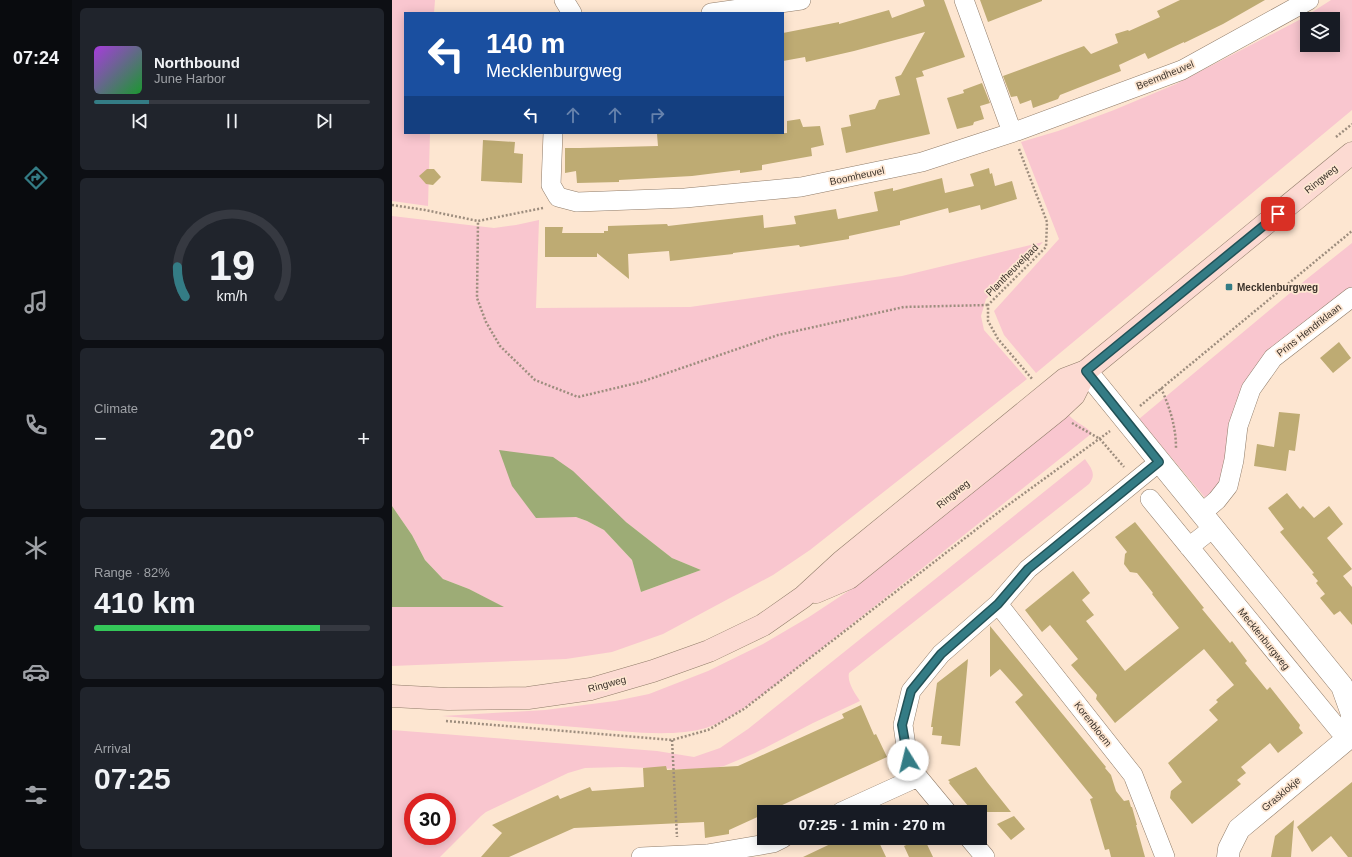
<!DOCTYPE html>
<meta charset="utf-8">
<style>
:root{--surface:#171b24;--page:#20242c;--text:#f1f3f6;--muted:#9ea1a6;--line:#363941;--accent:#347c85}
body{margin:0;font-family:Arial,sans-serif;background:var(--page);color:var(--text);height:100vh;display:flex;flex-direction:column;font-size:15px;white-space:nowrap}
*{box-sizing:border-box;margin:0}
p{font-size:13px;color:var(--muted)}
.icon{flex:none;width:22px;height:22px;fill:none;stroke:currentColor;stroke-width:2;stroke-linecap:round;stroke-linejoin:round}
.map{position:relative;flex:1;overflow:hidden}
.panel{display:flex;flex-direction:column;gap:8px;padding:8px;background:#0d0f14;width:320px}
.panel>*{flex:none}
.guide{position:absolute;left:12px;top:12px;width:380px;height:122px;border-radius:0px;box-shadow:0 2px 10px #0003;background:#1a4fa0;color:#fff;overflow:hidden}
.tools{position:absolute;left:908px;top:12px;display:grid;gap:8px}
.tools a{display:grid;place-items:center;width:40px;height:40px;border-radius:0px;background:var(--surface);box-shadow:0 2px 10px #0003;font-size:20px}
.speed{position:absolute;left:12px;top:793px;display:flex;gap:8px;font-size:20px;font-weight:700;text-align:center}
.speed>*{display:grid;place-content:center;width:52px;height:52px;border-radius:50%;background:var(--surface);box-shadow:0 2px 10px #0003;line-height:1}
.speed .limit{border:6px solid #d22;background:#fff;color:#111}
.pin{position:absolute;display:grid;place-items:center;width:34px;height:34px;color:#fff;margin:-17px;border-radius:8px;box-shadow:0 2px 6px #0006}
.me{position:absolute;width:44px;margin:-22px;rotate:351deg;stroke-linejoin:round;filter:drop-shadow(0 0 3px #0008)}
.turn{display:flex;align-items:center;gap:14px;height:84px;padding:0 16px;font-size:18px}
.turn .icon{width:52px;height:52px;stroke-width:2.5}
.turn b{display:block;font-size:28px;line-height:34px}
.lanes{display:flex;align-items:center;height:38px;padding:0 16px;background:#0003;justify-content:center;gap:20px;direction:ltr}
.lanes .off{opacity:.35}
.big{font-size:30px;font-weight:700;line-height:1.1}
.panel .widget{flex:1;display:flex;flex-direction:column;justify-content:center;gap:6px;min-width:0;padding:0 14px;border-radius:6px;background:var(--page)}
.panel .dial{align-items:center;gap:0}
.dial svg{height:104px;overflow:visible;fill:none;stroke:var(--line);stroke-width:7;stroke-linecap:round;text-anchor:middle}
.dial text{fill:var(--text);stroke:none}
.song{display:flex;align-items:center;gap:12px}
.cover{width:48px;height:48px;border-radius:6px;background:linear-gradient(135deg,hsl(280 70% 55%),hsl(130 70% 35%))}
.played{height:4px;border-radius:2px;background:linear-gradient(90deg,var(--accent) 20%,var(--line) 20%)}
.keys{display:flex;justify-content:space-around;direction:ltr}
.heat{display:flex;justify-content:space-between;align-items:center;font-size:22px;direction:ltr}
.charge{height:6px;border-radius:3px;background:linear-gradient(90deg,#34c759 82%,var(--line) 0)}
.trip{position:absolute;left:365px;top:805px;width:230px;height:40px;border-radius:0px;background:var(--surface);box-shadow:0 2px 10px #0003;font-weight:700;line-height:40px;text-align:center}
main{display:flex;flex:1;min-height:0}
.tab-bar{display:flex;flex-direction:column;width:72px;justify-content:space-around;align-items:center;background:#090b0e;color:var(--muted)}
.tab-bar .icon{width:28px;height:28px}
.tab-bar .current{color:var(--accent)}
.tab-bar b{font-size:18px;color:var(--text)}
.map>svg:first-child{display:block}
.green{fill:#f9c6cf;fill-rule:evenodd}
.water{fill:#9dac76}
.building{fill:#beab73}
.lines{fill:none;stroke-linecap:round;stroke-linejoin:round}
.minor-casing{stroke:#907c69;stroke-width:20}
.tertiary-casing{stroke:#907c69;stroke-width:23}
.secondary-casing{stroke:#907c69;stroke-width:23}
.path{stroke:#9d8d7e;stroke-width:2.5;stroke-dasharray:2 2;stroke-linecap:butt}
.minor{stroke:#fff;stroke-width:19}
.tertiary{stroke:#fff;stroke-width:22}
.secondary{stroke:#fcdad2;stroke-width:22}
.route-casing{stroke:#225156;stroke-width:10}
.route{stroke:#347c85;stroke-width:7}
.poi-dot{fill:#347c85;stroke:#fde6d1;stroke-width:1.5}
.labels{text-anchor:middle;dominant-baseline:central;stroke-width:3.5;stroke-linejoin:round;paint-order:stroke}
.street-label{font-size:10px;fill:#3c332b;stroke:#fde6d1}
.poi-label{font-size:10px;font-weight:bold;fill:#3c332b;stroke:#fde6d1;text-anchor:start}
</style>
<main>
<nav class="tab-bar">
<b>07:24</b>
<svg class="icon current" aria-label="directions" viewBox="0 0 24 24"><path d="M12 3l9 9-9 9-9-9zM9 14v-3h6M13 9l2 2-2 2"/></svg>
<svg class="icon" aria-label="music" viewBox="0 0 24 24"><path d="M9 18V5l10-2v13"/><circle cx="6" cy="18" r="3"/><circle cx="16" cy="16" r="3"/></svg>
<svg class="icon" aria-label="phone" viewBox="0 0 24 24"><path d="M5 4h4l2 5-3 2q2 4 5 5l2-3 5 2v4C11 20 4 13 5 4z"/></svg>
<svg class="icon" aria-label="climate" viewBox="0 0 24 24"><path d="M12 3v18M4 7l16 10M4 17L20 7"/></svg>
<svg class="icon" aria-label="car" viewBox="0 0 24 24"><path d="M5 17H2v-5l4-1 3-4h7l3 4 3 1v5h-3M9 17h6M6 11h13"/><circle cx="7" cy="17" r="2"/><circle cx="17" cy="17" r="2"/></svg>
<svg class="icon" aria-label="filters" viewBox="0 0 24 24"><path d="M4 7h16M4 17h16"/><circle cx="9" cy="7" r="2"/><circle cx="15" cy="17" r="2"/></svg>
</nav>
<section class="panel">
<div class="widget">
<div class="song"><i class="cover"></i><div><b>Northbound</b><p>June Harbor</p></div></div>
<div class="played"></div>
<div class="keys"><svg class="icon" aria-label="previous" viewBox="0 0 24 24"><path d="M18 5L8 12l10 7zM5 5v14"/></svg><svg class="icon" aria-label="pause" viewBox="0 0 24 24"><path d="M8 5v14M16 5v14"/></svg><svg class="icon" aria-label="next" viewBox="0 0 24 24"><path d="M6 5l10 7-10 7zM19 5v14"/></svg></div>
</div>
<div class="widget dial"><svg viewBox="0 0 100 80">
<path d="M14 69A42 42 0 1 1 86 69"/>
<path d="M14 69A42 42 0 0 1 8 46" stroke="#347c85"/>
<text x="50" y="56" font-size="32" font-weight="700">19</text>
<text x="50" y="72" font-size="11">km/h</text>
</svg></div>
<div class="widget"><p>Climate</p>
<div class="heat"><a>−</a><b class="big">20°</b><a>+</a></div>
</div>
<div class="widget"><p>Range · 82%</p><b class="big">410 km</b><div class="charge"></div></div>
<div class="widget"><p>Arrival</p><b class="big">07:25</b></div>
</section>
<div class="map">
<svg width="960" height="857" viewBox="0 0 960 857">
<rect width="100%" height="100%" fill="#fde6d1"/>
<path class="green" d="M 0,0 L 43,0 L 42,13 L 13,13 L 13,133 L 38,133 L 36,206 L 0,201 Z
M 939,0 L 960,0 L 960,110 L 644,373 L 612,335 L 602,311 L 667,239 L 629,142 L 666,131 L 722,110 L 784,84 L 911,18 ZM 915,19 L 941,19 L 941,45 L 915,45 Z
M 0,216 L 102,228 L 124,225 L 147,220 L 144,308 L 298,307 L 510,276 L 651,242 L 594,299 L 589,316 L 592,330 L 635,379 L 418,550 L 381,575 L 271,634 L 220,652 L 174,659 L 0,666 L 0,607 L 111,607 L 77,589 L 51,579 L 33,560 L 20,535 L 0,506 ZM 184,517 L 234,522 L 280,558 L 309,570 L 249,592 L 240,560 L 212,530 L 195,521 Z
M 960,243 L 960,290 L 882,352 L 833,481 L 815,500 L 747,419 L 916,278 Z
M 676,414 C 682,422 692,425 699,432 L 699,434 L 381,687 C 360,702 338,720 314,728 C 280,738 230,731 195,728 C 147,724 98,720 50,716 L 153,710 L 223,701 L 257,694 L 316,671 L 371,644 L 417,617 L 470,582 Z
M 693,459 C 699,468 705,474 697,484 L 457,673 C 455,683 463,693 468,701 L 421,723 L 363,753 L 332,766 L 313,770 L 230,767 L 193,768 L 176,773 L 94,812 L 89,816 L 48,857 L 0,857 L 0,730 L 265,751 L 302,757 L 328,748 L 356,729 ZM 21,802 L 55,802 L 55,836 L 21,836 Z"/>
<path class="water" d="M 107,450 L 161,457 L 181,471 L 234,522 L 280,558 L 309,570 L 249,592 L 240,560 L 212,530 L 195,521 L 184,517 L 144,518 L 120,486 Z
M 0,506 L 20,535 L 33,560 L 51,579 L 77,589 L 112,607 L 0,607 Z"/>
<path class="building" d="M 531,0 L 552,0 L 573,57 L 530,71 L 532,76 L 524,78 L 538,134 L 454,153 L 449,128 L 459,126 L 457,115 L 483,109 L 487,100 L 508,95 L 503,77 L 509,75 L 533,32 L 462,51 L 414,62 L 413,57 L 391,61 L 391,33 L 447,22 L 447,24 L 497,10 L 500,18 L 533,6 Z
M 588,0 L 650,0 L 650,1 L 596,22 Z
M 788,0 L 873,0 L 831,24 L 792,43 L 792,42 L 756,59 L 753,53 L 727,65 L 729,71 L 668,95 L 666,99 L 641,108 L 639,100 L 628,104 L 625,96 L 619,97 L 611,76 L 692,46 L 699,54 L 726,43 L 723,34 L 736,30 L 737,31 L 768,17 L 765,11 Z
M 590,83 L 598,103 L 588,106 L 592,119 L 582,122 L 581,125 L 565,129 L 555,98 L 572,93 L 571,90 Z
M 408,119 L 411,127 L 428,126 L 432,145 L 419,148 L 420,156 L 370,165 L 370,170 L 348,173 L 348,170 L 300,176 L 227,180 L 227,182 L 185,183 L 184,171 L 173,173 L 173,148 L 188,148 L 266,146 L 265,134 L 279,133 L 395,133 L 395,121 Z
M 91,140 L 123,142 L 122,153 L 131,154 L 130,183 L 89,181 Z
M 597,168 L 598,174 L 600,173 L 603,186 L 620,181 L 625,199 L 589,210 L 588,205 L 557,213 L 556,208 L 508,221 L 508,225 L 457,236 L 457,239 L 408,247 L 407,245 L 341,253 L 341,254 L 278,261 L 277,251 L 236,254 L 237,279 L 205,253 L 205,257 L 153,257 L 153,227 L 171,227 L 170,233 L 212,233 L 212,231 L 216,231 L 216,226 L 275,224 L 276,226 L 371,215 L 372,228 L 404,224 L 402,216 L 444,209 L 446,219 L 486,211 L 482,192 L 501,188 L 501,191 L 550,178 L 553,193 L 582,186 L 578,174 Z
M 35,169 L 42,169 L 49,177 L 41,185 L 34,184 L 27,176 Z
M 947,342 L 959,358 L 941,373 L 928,358 Z
M 887,412 L 908,414 L 903,451 L 897,450 L 894,471 L 862,466 L 865,444 L 882,447 Z
M 895,493 L 908,509 L 911,506 L 922,518 L 937,506 L 951,524 L 935,538 L 960,569 L 951,576 L 960,587 L 960,625 L 948,611 L 942,615 L 928,598 L 933,594 L 924,583 L 926,581 L 920,574 L 922,573 L 888,532 L 892,529 L 876,508 Z
M 743,522 L 812,608 L 810,609 L 838,643 L 840,641 L 855,661 L 853,663 L 875,690 L 878,687 L 908,725 L 907,728 L 911,733 L 886,753 L 878,743 L 849,767 L 854,773 L 845,780 L 849,784 L 800,824 L 778,798 L 779,791 L 790,782 L 776,763 L 826,720 L 817,710 L 826,702 L 824,700 L 842,685 L 812,649 L 723,723 L 704,699 L 705,695 L 679,665 L 686,659 L 658,625 L 650,632 L 633,610 L 681,571 L 698,593 L 690,600 L 702,615 L 694,621 L 733,671 L 787,628 L 760,594 L 761,593 L 745,573 L 738,572 L 732,564 L 733,554 L 735,552 L 723,537 Z
M 598,626 L 714,767 L 713,768 L 719,775 L 724,791 L 732,801 L 737,800 L 739,807 L 740,807 L 745,825 L 744,825 L 753,857 L 719,857 L 717,849 L 713,850 L 698,799 L 701,798 L 623,702 L 631,695 L 608,669 L 598,677 Z
M 576,659 L 568,746 L 549,744 L 550,736 L 540,735 L 541,727 L 539,727 L 545,683 Z
M 469,705 L 482,735 L 484,734 L 495,757 L 375,812 L 372,812 L 372,814 L 337,830 L 337,834 L 313,838 L 312,822 L 182,828 L 117,857 L 89,857 L 110,833 L 100,825 L 166,795 L 168,799 L 198,787 L 200,791 L 252,787 L 251,768 L 274,766 L 275,770 L 346,766 L 452,718 L 450,714 Z
M 584,767 L 595,782 L 619,812 L 581,812 L 557,783 L 558,782 L 556,780 Z
M 960,782 L 960,857 L 956,857 L 939,836 L 920,852 L 905,827 Z
M 622,816 L 633,829 L 619,840 L 605,824 Z
M 902,820 L 899,857 L 879,857 L 883,836 Z
M 451,838 L 485,838 L 494,857 L 411,857 Z
M 530,838 L 532,838 L 541,857 L 517,857 L 512,846 Z"/>
<g class="lines">
<g class="minor-casing">
<path id="minor" d="M 172,0 L 180,13
M 572,0 L 620,132
M 319,13 L 409,0
M 161,133 L 159,185 L 166,197 L 185,202 L 293,198 L 409,187 L 530,162 L 625,131 L 790,70 L 917,0
M 758,499 L 947,730
M 810,513 L 825,500 L 836,486 L 842,460 L 846,426 L 859,389 L 881,358 L 960,297
M 797,547 L 821,528
M 606,604 L 741,775 L 773,857
M 449,812 L 526,777
M 555,812 L 526,777 L 516,760 L 511,725 L 519,691 L 549,654 L 606,604 L 636,569 L 767,462
M 577,838 L 593,857
M 249,857 L 315,854 L 381,843 L 391,838"/>
</g>
<g class="tertiary-casing">
<path id="tertiary" d="M 694,371 L 950,686 L 960,714
M 836,857 L 837,849 L 847,829 L 954,740 L 960,717"/>
</g>
<g class="secondary-casing">
<path id="secondary" d="M 424,592 L 457,578 L 666,410 L 682,395 L 694,371
M 0,696 L 56,699 L 136,698 L 199,689 L 261,671 L 317,651 L 371,625 L 411,597 L 449,562 L 673,379 L 694,371 L 960,153"/>
</g>
<path class="path" d="M 944,137 L 960,124
M 627,149 L 655,222 L 654,247 L 596,305 L 596,321 L 606,339 L 641,380
M 0,205 L 33,210 L 86,221
M 151,208 L 86,221 L 85,298 L 94,322 L 108,346 L 143,380 L 186,397 L 249,382 L 386,335 L 512,307 L 596,305
M 769,388 C 778,408 784,427 784,448
M 748,406 L 960,231
M 680,423 L 708,439 L 732,467
M 54,721 L 280,740 L 316,730 L 352,709 L 612,508 L 718,431
M 280,740 L 285,837"/>
<use href="#minor" class="minor"/>
<use href="#tertiary" class="tertiary"/>
<use href="#secondary" class="secondary"/>
</g>
<g class="lines">
<g class="route-casing">
<path id="route" d="M 516,760 L 510,725 L 519,691 L 549,654 L 606,604 L 636,569 L 767,462 L 694,371 L 886,214"/>
</g>
<use href="#route" class="route"/>
</g>
<rect class="poi-dot" x="833" y="283" width="8" height="8" rx="2"/>
<g class="labels">
<g class="street-label">
<text transform="translate(773 75) rotate(-22)">Beemdheuvel</text>
<text transform="translate(465 176) rotate(-12)">Boomheuvel</text>
<text transform="translate(929 179) rotate(-39)">Ringweg</text>
<text transform="translate(620 270) rotate(-45)">Plantheuvelpad</text>
<text transform="translate(917 330) rotate(-38)">Prins Hendriklaan</text>
<text transform="translate(561 494) rotate(-39)">Ringweg</text>
<text transform="translate(872 639) rotate(51)">Mecklenburgweg</text>
<text transform="translate(215 684) rotate(-15)">Ringweg</text>
<text transform="translate(701 724) rotate(52)">Korenbloem</text>
<text transform="translate(889 794) rotate(-40)">Grasklokje</text>
</g>
<g class="poi-label">
<text x="845" y="287">Mecklenburgweg</text>
</g>
</g>
</svg>
<div class="tools">
<a><svg class="icon" aria-label="layers" viewBox="0 0 24 24"><path d="M12 4l9 5-9 5-9-5zM3 14l9 5 9-5"/></svg></a>
</div>
<div class="speed"><div class="limit">30</div></div>
<div class="pin" style="left:886px;top:214px;background:#d93025"><svg class="icon" aria-label="arrive" viewBox="0 0 24 24"><path d="M6 21V4h12l-3 4 3 4H6"/></svg></div>
<svg class="me" style="left:516px;top:760px" viewBox="-20 -20 40 40"><circle r="19" fill="#fff"/><path d="M0-13L10 11 0 6-10 11z" fill="#347c85"/></svg>
<div class="trip">07:25 · 1 min · 270 m</div>
<div class="guide">
<div class="turn"><svg class="icon" aria-label="left" viewBox="0 0 24 24"><path d="M17 20v-9H6M10 6l-5 5 5 5"/></svg><div><b>140 m</b>Mecklenburgweg</div></div>
<div class="lanes"><svg class="icon" aria-label="left" viewBox="0 0 24 24"><path d="M17 20v-9H6M10 6l-5 5 5 5"/></svg><svg class="icon off" aria-label="ahead" viewBox="0 0 24 24"><path d="M12 20V5M6 11l6-6 6 6"/></svg><svg class="icon off" aria-label="ahead" viewBox="0 0 24 24"><path d="M12 20V5M6 11l6-6 6 6"/></svg><svg class="icon off" aria-label="right" viewBox="0 0 24 24"><path d="M7 20v-9h11M14 6l5 5-5 5"/></svg></div>
</div>
</div>
</main>
